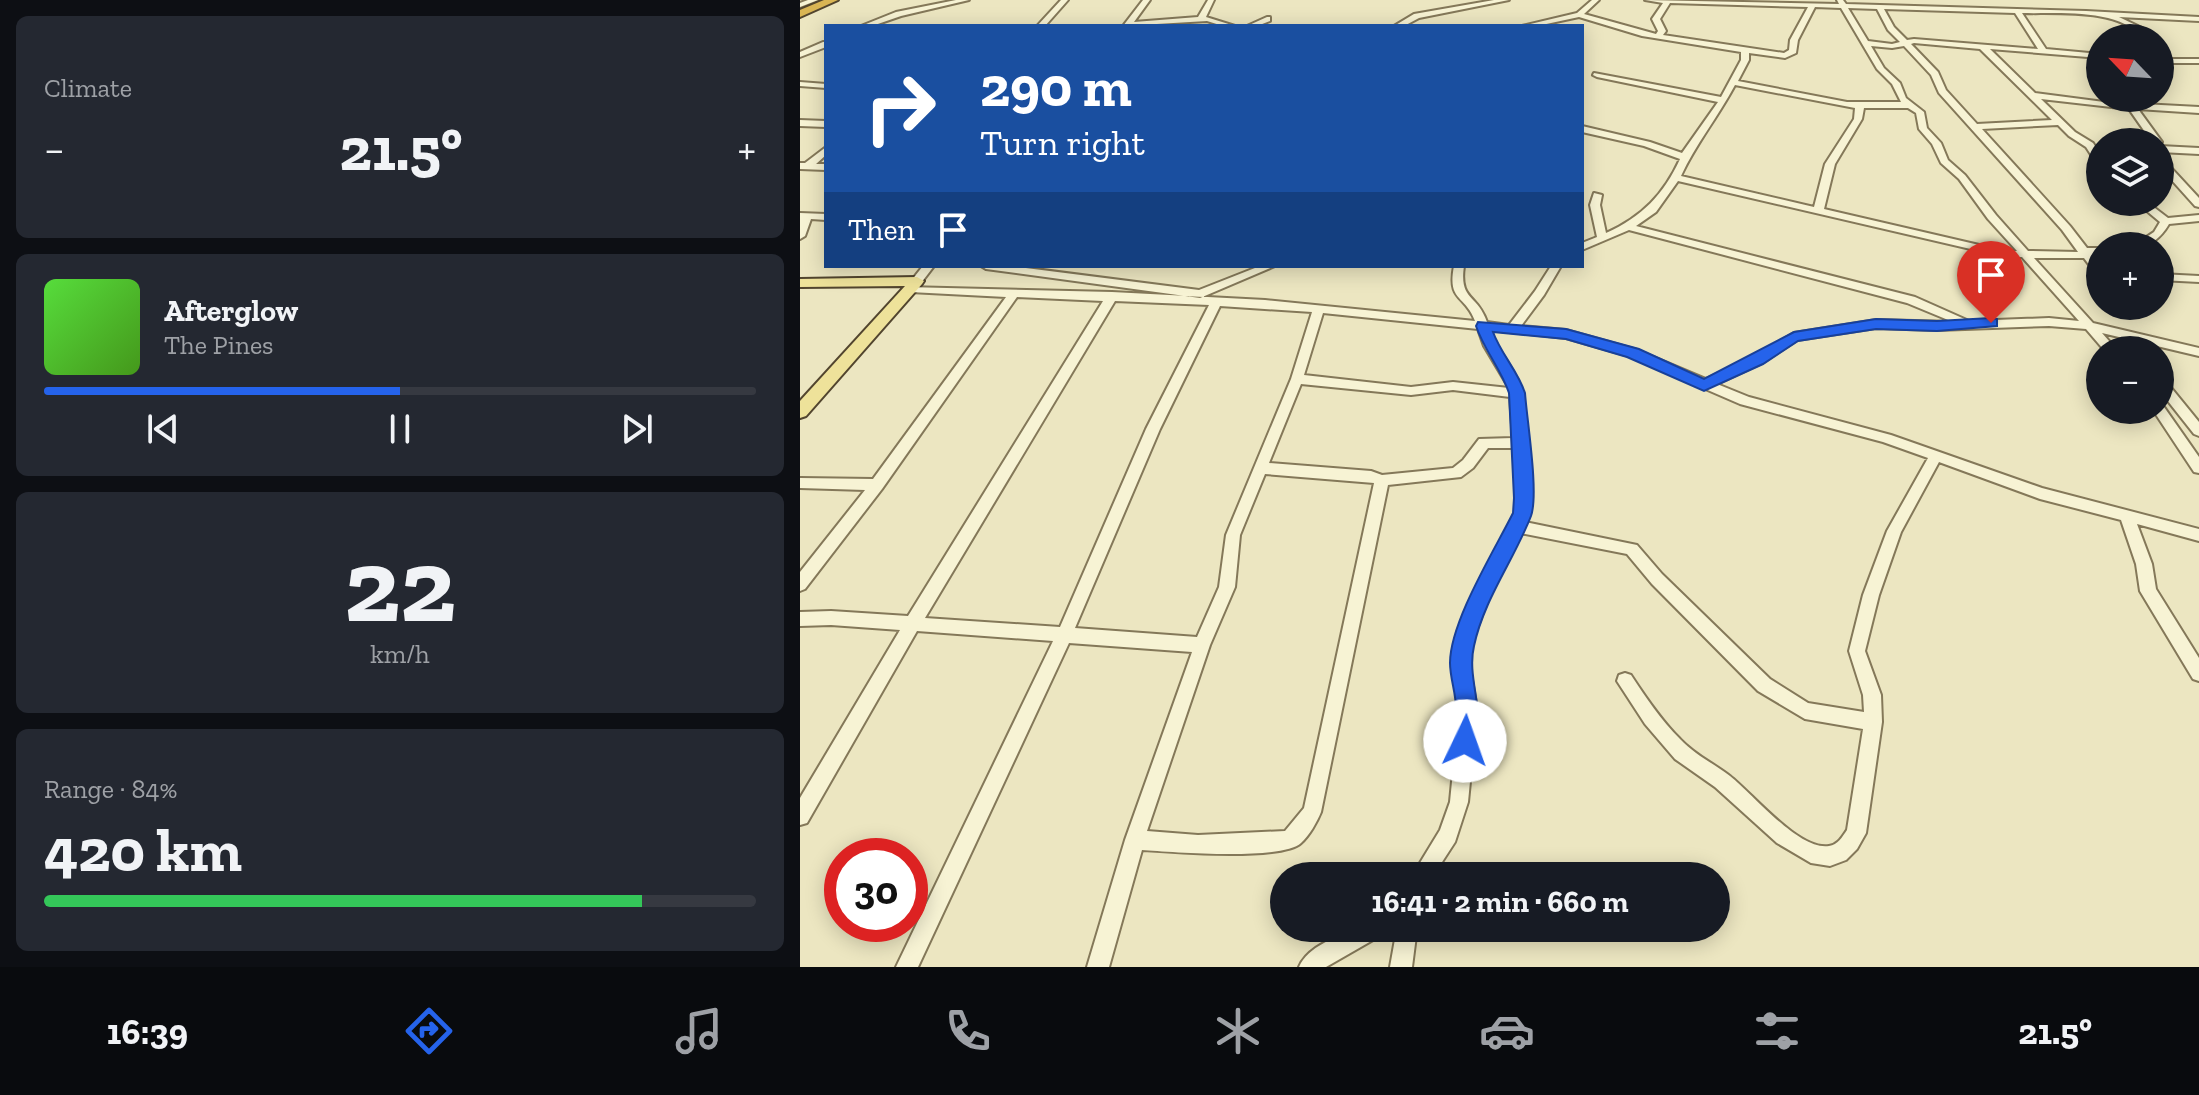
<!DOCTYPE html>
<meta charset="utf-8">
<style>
:root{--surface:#171b24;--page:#242831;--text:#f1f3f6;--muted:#9ea1a6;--line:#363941;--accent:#2563eb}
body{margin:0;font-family:"Zilla Slab",serif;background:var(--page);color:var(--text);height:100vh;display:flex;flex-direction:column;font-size:30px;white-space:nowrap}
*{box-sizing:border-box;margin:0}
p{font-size:26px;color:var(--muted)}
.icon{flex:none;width:44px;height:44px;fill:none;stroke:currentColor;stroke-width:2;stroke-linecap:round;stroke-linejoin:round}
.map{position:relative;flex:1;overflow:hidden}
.drawer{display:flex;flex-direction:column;gap:16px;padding:16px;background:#0d0f14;width:800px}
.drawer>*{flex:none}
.banner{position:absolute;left:24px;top:24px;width:760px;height:244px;border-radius:0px;box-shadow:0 4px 20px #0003;background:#1a4fa0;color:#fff;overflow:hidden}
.needle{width:52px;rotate:295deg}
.controls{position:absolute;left:1286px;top:24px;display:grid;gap:16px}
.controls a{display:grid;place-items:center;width:88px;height:88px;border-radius:50%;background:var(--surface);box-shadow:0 4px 20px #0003;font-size:40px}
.speed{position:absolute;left:24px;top:838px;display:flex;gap:16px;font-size:40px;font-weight:700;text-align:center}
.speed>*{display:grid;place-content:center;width:104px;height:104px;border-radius:50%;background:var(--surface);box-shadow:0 4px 20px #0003;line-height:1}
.speed .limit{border:12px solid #d22;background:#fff;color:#111}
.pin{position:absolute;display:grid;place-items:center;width:68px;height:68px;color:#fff;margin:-82px -34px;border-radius:50% 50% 50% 0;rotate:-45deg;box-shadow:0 0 8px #0007}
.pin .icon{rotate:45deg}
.me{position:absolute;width:88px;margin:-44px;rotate:3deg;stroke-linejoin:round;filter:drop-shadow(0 0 6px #0008)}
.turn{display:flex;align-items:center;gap:28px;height:168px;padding:0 24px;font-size:36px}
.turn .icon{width:104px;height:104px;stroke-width:2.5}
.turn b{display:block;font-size:56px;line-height:68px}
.then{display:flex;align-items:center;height:76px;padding:0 24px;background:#0003;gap:16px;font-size:30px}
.big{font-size:60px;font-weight:700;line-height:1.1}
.drawer .card{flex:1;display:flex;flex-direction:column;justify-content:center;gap:12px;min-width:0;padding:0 28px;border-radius:12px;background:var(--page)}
.drawer .dial{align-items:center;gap:0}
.dial b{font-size:104px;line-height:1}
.song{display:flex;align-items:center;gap:24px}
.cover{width:96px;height:96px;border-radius:12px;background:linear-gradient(135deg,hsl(110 70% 55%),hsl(100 70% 35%))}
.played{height:8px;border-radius:4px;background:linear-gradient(90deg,var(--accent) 50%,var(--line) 50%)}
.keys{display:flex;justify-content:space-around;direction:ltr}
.heat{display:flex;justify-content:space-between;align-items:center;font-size:44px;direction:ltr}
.charge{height:12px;border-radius:6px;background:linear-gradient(90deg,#34c759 84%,var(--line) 0)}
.trip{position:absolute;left:470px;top:862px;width:460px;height:80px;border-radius:40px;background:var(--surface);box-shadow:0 4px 20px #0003;font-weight:700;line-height:80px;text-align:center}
.dock{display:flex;height:128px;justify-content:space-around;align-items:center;background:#090b0e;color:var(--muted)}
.dock .icon{width:56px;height:56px}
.dock .selected{color:var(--accent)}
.dock b{font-size:36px;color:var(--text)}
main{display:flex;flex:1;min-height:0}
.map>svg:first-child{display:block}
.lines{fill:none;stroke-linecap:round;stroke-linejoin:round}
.minor-casing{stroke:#847859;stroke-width:4}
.major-casing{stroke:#52452e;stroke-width:4}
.highway-casing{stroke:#52452e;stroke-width:4}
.minor{fill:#f7f3d4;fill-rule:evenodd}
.major{fill:#eee29a;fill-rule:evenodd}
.highway{fill:#d9b554;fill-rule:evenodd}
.route{fill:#2563eb;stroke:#184099;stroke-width:2}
</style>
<main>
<section class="drawer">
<div class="card"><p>Climate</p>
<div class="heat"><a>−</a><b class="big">21.5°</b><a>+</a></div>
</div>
<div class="card">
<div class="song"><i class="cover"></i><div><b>Afterglow</b><p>The Pines</p></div></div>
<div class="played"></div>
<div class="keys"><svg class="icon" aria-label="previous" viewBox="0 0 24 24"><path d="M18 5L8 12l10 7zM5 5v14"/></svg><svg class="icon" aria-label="pause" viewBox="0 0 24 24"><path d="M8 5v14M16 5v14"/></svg><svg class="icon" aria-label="next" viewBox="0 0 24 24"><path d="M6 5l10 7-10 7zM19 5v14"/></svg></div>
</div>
<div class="card dial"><b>22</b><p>km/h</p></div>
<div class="card"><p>Range · 84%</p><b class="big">420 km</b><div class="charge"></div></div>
</section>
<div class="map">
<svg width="1399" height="967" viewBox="0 0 1399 967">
<rect width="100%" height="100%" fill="#ece6c1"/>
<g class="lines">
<g class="minor-casing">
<path id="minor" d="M 8,0 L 18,0 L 0,7 L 0,3 Z
M 156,0 L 169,0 L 101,16 L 72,26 L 61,26 L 96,12 Z
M 261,0 L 268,0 L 245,26 L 237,26 Z
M 343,0 L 350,0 L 334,22 L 398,17 L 408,0 L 414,0 L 406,17 L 435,26 L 423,26 L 407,21 L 323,26 Z
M 694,0 L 709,0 L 619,18 L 604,26 L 594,26 L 614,14 Z
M 792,0 L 799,0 L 784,14 L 856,34 L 858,31 L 852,19 L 863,3 L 845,0 L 1039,4 L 1037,0 L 1043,0 L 1046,4 L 1286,11 L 1399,17 L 1399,21 L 1319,17 L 1344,29 L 1350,38 L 1342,38 C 1321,8 1256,14 1222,13 L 1246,49 L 1300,54 L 1300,58 L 1190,49 L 1235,93 L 1304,102 L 1399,107 L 1399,113 L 1338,109 L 1362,142 L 1360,144 L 1360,142 L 1352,142 L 1329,109 L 1241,99 L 1275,132 L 1293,143 L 1300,154 L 1300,165 L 1297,164 L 1286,147 L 1269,136 L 1258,125 L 1182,129 L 1270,226 L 1287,248 L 1300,248 L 1300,254 L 1292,254 L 1300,265 L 1300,275 L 1296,274 L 1284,258 L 1234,258 L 1293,323 L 1399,348 L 1399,356 L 1302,333 L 1317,350 L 1304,350 L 1286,329 L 1249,326 L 1137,330 L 1076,328 L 997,340 L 962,363 L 917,384 L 949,397 L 1091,435 L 1242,488 L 1399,529 L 1399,541 L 1337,524 L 1352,564 L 1356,589 L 1399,658 L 1399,681 L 1393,679 L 1340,591 L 1336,564 L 1321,520 L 1240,499 L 1139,462 L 1101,532 L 1079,595 L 1065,651 L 1081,695 L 1082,722 L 1066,833 L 1057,849 L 1046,860 L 1030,866 L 1011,863 L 977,843 L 915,787 L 875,759 L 845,724 L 817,681 L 819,675 L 825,673 L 831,675 C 846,698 861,720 880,739 C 895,755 913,763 930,776 C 953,794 999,851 1029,846 C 1038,845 1042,837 1047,830 L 1063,729 L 1005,719 L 958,691 L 852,584 L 827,554 L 720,533 L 686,604 L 671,645 L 669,662 L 677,710 L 668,802 L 655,842 L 633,876 L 612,876 L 640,830 L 650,802 L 659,710 L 653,662 L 655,645 L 670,604 L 715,513 L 717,498 L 713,448 L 688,448 L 673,468 L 661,477 L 588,485 L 521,812 C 517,822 509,836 501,843 C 482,861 371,852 342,850 L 309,967 L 287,967 L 325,840 L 392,652 L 269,643 L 118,967 L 96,967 L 253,641 L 117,631 L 7,823 L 0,825 L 0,798 L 100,630 L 31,625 L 0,626 L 0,612 L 31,611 L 108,616 L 303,301 L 217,297 L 82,489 L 5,589 L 0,591 L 0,572 L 65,490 L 0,488 L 0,478 L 73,479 L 206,297 L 110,292 L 104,289 L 106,287 L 312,292 L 465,300 L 675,321 C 665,294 647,302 654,266 L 664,266 C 659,301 677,293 687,322 L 709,325 L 735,291 L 751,266 L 761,266 L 744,295 L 721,326 L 766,330 L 837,350 L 906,379 L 954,357 L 994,333 L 1076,320 L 1153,322 L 1107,303 L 829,230 L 782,250 L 782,243 L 797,237 L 790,205 L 794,193 L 802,195 L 800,205 L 806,233 C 842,217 864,194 880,159 L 844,146 L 782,132 L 782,126 L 850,142 L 882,153 L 918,102 L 797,77 L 793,75 L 794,73 L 921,97 L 941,60 L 941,52 L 842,36 L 779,17 L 737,26 L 722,26 L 777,13 ZM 870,3 L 1008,7 L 990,40 L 989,50 L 984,53 L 863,35 L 866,31 L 860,19 ZM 1015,7 L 1041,8 L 1077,69 L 1092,84 L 1101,102 L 1047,102 L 938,81 L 949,60 L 949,53 L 985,58 L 996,53 L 998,40 ZM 1048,8 L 1077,9 L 1088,30 L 1100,42 L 1092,44 L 1068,41 ZM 1084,9 L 1215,13 L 1238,49 L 1114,39 L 1107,40 L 1094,27 ZM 1114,43 L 1180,49 L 1252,120 L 1177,124 L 1146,90 L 1138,72 L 1111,44 ZM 1071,46 L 1092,48 L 1104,46 L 1131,75 L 1139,93 L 1262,230 L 1278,252 L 1228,251 L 1196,215 L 1165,175 L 1148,160 L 1141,143 L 1127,128 L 1124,112 L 1106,98 L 1100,83 L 1084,68 ZM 935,85 L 1055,108 L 1054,119 L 1025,164 L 1014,207 L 881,176 C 895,145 918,117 935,85 ZM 1064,108 L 1108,108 L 1116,113 L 1119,129 L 1132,144 L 1141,163 L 1159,179 L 1188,219 L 1217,251 L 1205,251 L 1024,209 L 1035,164 L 1062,119 ZM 878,181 L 1205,257 L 1222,257 L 1279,321 L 1249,318 L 1169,321 L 1115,297 L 836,226 L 856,212 ZM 315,301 L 409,305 L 346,429 L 260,627 L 125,618 ZM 420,306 L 512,312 L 491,379 L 426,535 L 419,587 L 397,637 L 275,628 L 360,429 ZM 523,313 L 678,329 L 684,346 L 709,388 L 653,382 L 611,387 L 504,375 ZM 690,330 L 766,338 L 829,356 L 940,404 L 1083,442 L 1128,458 L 1087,531 L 1063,595 L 1049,651 L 1063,695 L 1064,712 L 1008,703 L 970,679 L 862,574 L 837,545 L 725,522 L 729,513 L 731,498 L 723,393 C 717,371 698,353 690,330 ZM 501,384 L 611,395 L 653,390 L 710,397 L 713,438 L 679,439 L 663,460 L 653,468 L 582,475 L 571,471 L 469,463 ZM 465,474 L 574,483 L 504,808 L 485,831 L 398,835 L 347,831 L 410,645 L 435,587 L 440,535 Z
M 467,17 L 470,17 L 470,21 L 457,26 L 447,26 Z
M 23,42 L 26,42 L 26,47 L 0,57 L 0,52 Z
M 1360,59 L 1399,59 L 1399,63 L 1360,63 Z
M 0,82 L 26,84 L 26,88 L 0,86 Z
M 0,120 L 26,121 L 26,127 L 0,126 Z
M 1360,146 L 1399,148 L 1399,154 L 1360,152 Z
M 26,147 L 26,155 L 16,164 L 26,164 L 26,170 L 0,169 L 0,163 L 5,163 Z
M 1360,158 L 1363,159 L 1399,198 L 1399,207 L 1395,206 L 1360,167 Z
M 1336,202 L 1347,202 L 1368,218 L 1399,215 L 1399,221 L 1369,224 C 1360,239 1351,246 1333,246 L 1354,232 L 1360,222 Z
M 0,213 L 26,214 L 26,220 L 11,219 L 5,236 L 0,239 Z
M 123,266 L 134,266 L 121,283 L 113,283 L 111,281 Z
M 181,266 L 211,266 L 399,290 L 460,266 L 475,266 L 400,298 L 186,269 Z
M 1360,274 L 1399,276 L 1399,282 L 1360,280 Z
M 1360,378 L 1364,379 L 1399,422 L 1399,436 L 1394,434 L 1360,391 Z
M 1360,406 L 1364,407 L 1399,457 L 1399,473 L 1394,472 L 1353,410 L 1360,410 Z
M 554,928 L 583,928 L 580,935 L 573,940 L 526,967 L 499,967 C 508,946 536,938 554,928 Z
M 597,928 L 617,928 L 612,967 L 590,967 Z"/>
</g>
<g class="major-casing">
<path id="major" d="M 117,277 L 124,281 L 122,284 L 6,416 L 0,418 L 0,401 L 105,286 L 0,287 L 0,279 Z"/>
</g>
<g class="highway-casing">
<path id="highway" d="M 24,0 L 38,0 L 0,17 L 0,10 Z"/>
</g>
<use href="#minor" class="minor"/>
<use href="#major" class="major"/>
<use href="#highway" class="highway"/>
</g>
<path class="route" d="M 1191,318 L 1197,319 L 1197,326 L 1137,331 L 1076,329 L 998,341 L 963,364 L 904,391 L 827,357 L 766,339 L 693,332 C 701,354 718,371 725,393 C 727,421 739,493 731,516 C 714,560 684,599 674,646 C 666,680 688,715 673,749 L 665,752 L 657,749 C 652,737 656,725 656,712 C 657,696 650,679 650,663 C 650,622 694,551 713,513 L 714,498 L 709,393 C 701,369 684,350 676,326 L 678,322 L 766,329 L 839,349 L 904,379 L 994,332 L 1076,319 L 1137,321 Z"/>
</svg>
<div class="controls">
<a><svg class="needle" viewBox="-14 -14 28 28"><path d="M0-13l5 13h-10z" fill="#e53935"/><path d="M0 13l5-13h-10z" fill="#9ea1a6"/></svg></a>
<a><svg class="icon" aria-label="layers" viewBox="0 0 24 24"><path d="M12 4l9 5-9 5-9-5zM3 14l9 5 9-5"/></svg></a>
<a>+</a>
<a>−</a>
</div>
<div class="speed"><div class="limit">30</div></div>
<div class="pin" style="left:1191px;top:323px;background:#d93025"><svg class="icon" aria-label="arrive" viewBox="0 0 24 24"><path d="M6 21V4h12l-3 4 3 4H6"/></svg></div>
<svg class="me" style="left:665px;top:741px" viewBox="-20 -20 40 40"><circle r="19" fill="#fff"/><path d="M0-13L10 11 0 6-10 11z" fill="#2563eb"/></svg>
<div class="trip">16:41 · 2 min · 660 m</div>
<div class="banner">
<div class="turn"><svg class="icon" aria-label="right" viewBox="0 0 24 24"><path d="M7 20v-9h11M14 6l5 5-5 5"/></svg><div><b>290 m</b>Turn right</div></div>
<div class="then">Then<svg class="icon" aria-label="arrive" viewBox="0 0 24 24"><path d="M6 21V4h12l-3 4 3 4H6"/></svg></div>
</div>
</div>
</main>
<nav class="dock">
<b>16:39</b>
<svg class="icon selected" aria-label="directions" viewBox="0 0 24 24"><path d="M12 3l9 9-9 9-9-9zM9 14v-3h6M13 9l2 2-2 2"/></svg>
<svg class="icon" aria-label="music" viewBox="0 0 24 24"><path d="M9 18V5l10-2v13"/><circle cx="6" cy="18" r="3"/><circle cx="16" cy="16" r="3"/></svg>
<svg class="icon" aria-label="phone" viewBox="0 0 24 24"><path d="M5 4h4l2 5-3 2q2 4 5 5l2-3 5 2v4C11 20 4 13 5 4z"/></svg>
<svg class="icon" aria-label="climate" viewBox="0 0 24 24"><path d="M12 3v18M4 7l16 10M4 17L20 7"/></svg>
<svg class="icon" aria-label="car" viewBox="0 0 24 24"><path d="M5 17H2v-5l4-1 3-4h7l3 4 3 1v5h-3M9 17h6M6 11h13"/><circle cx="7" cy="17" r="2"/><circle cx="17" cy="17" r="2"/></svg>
<svg class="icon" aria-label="filters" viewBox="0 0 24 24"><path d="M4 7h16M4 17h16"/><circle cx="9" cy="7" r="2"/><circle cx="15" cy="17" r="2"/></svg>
<b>21.5°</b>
</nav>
